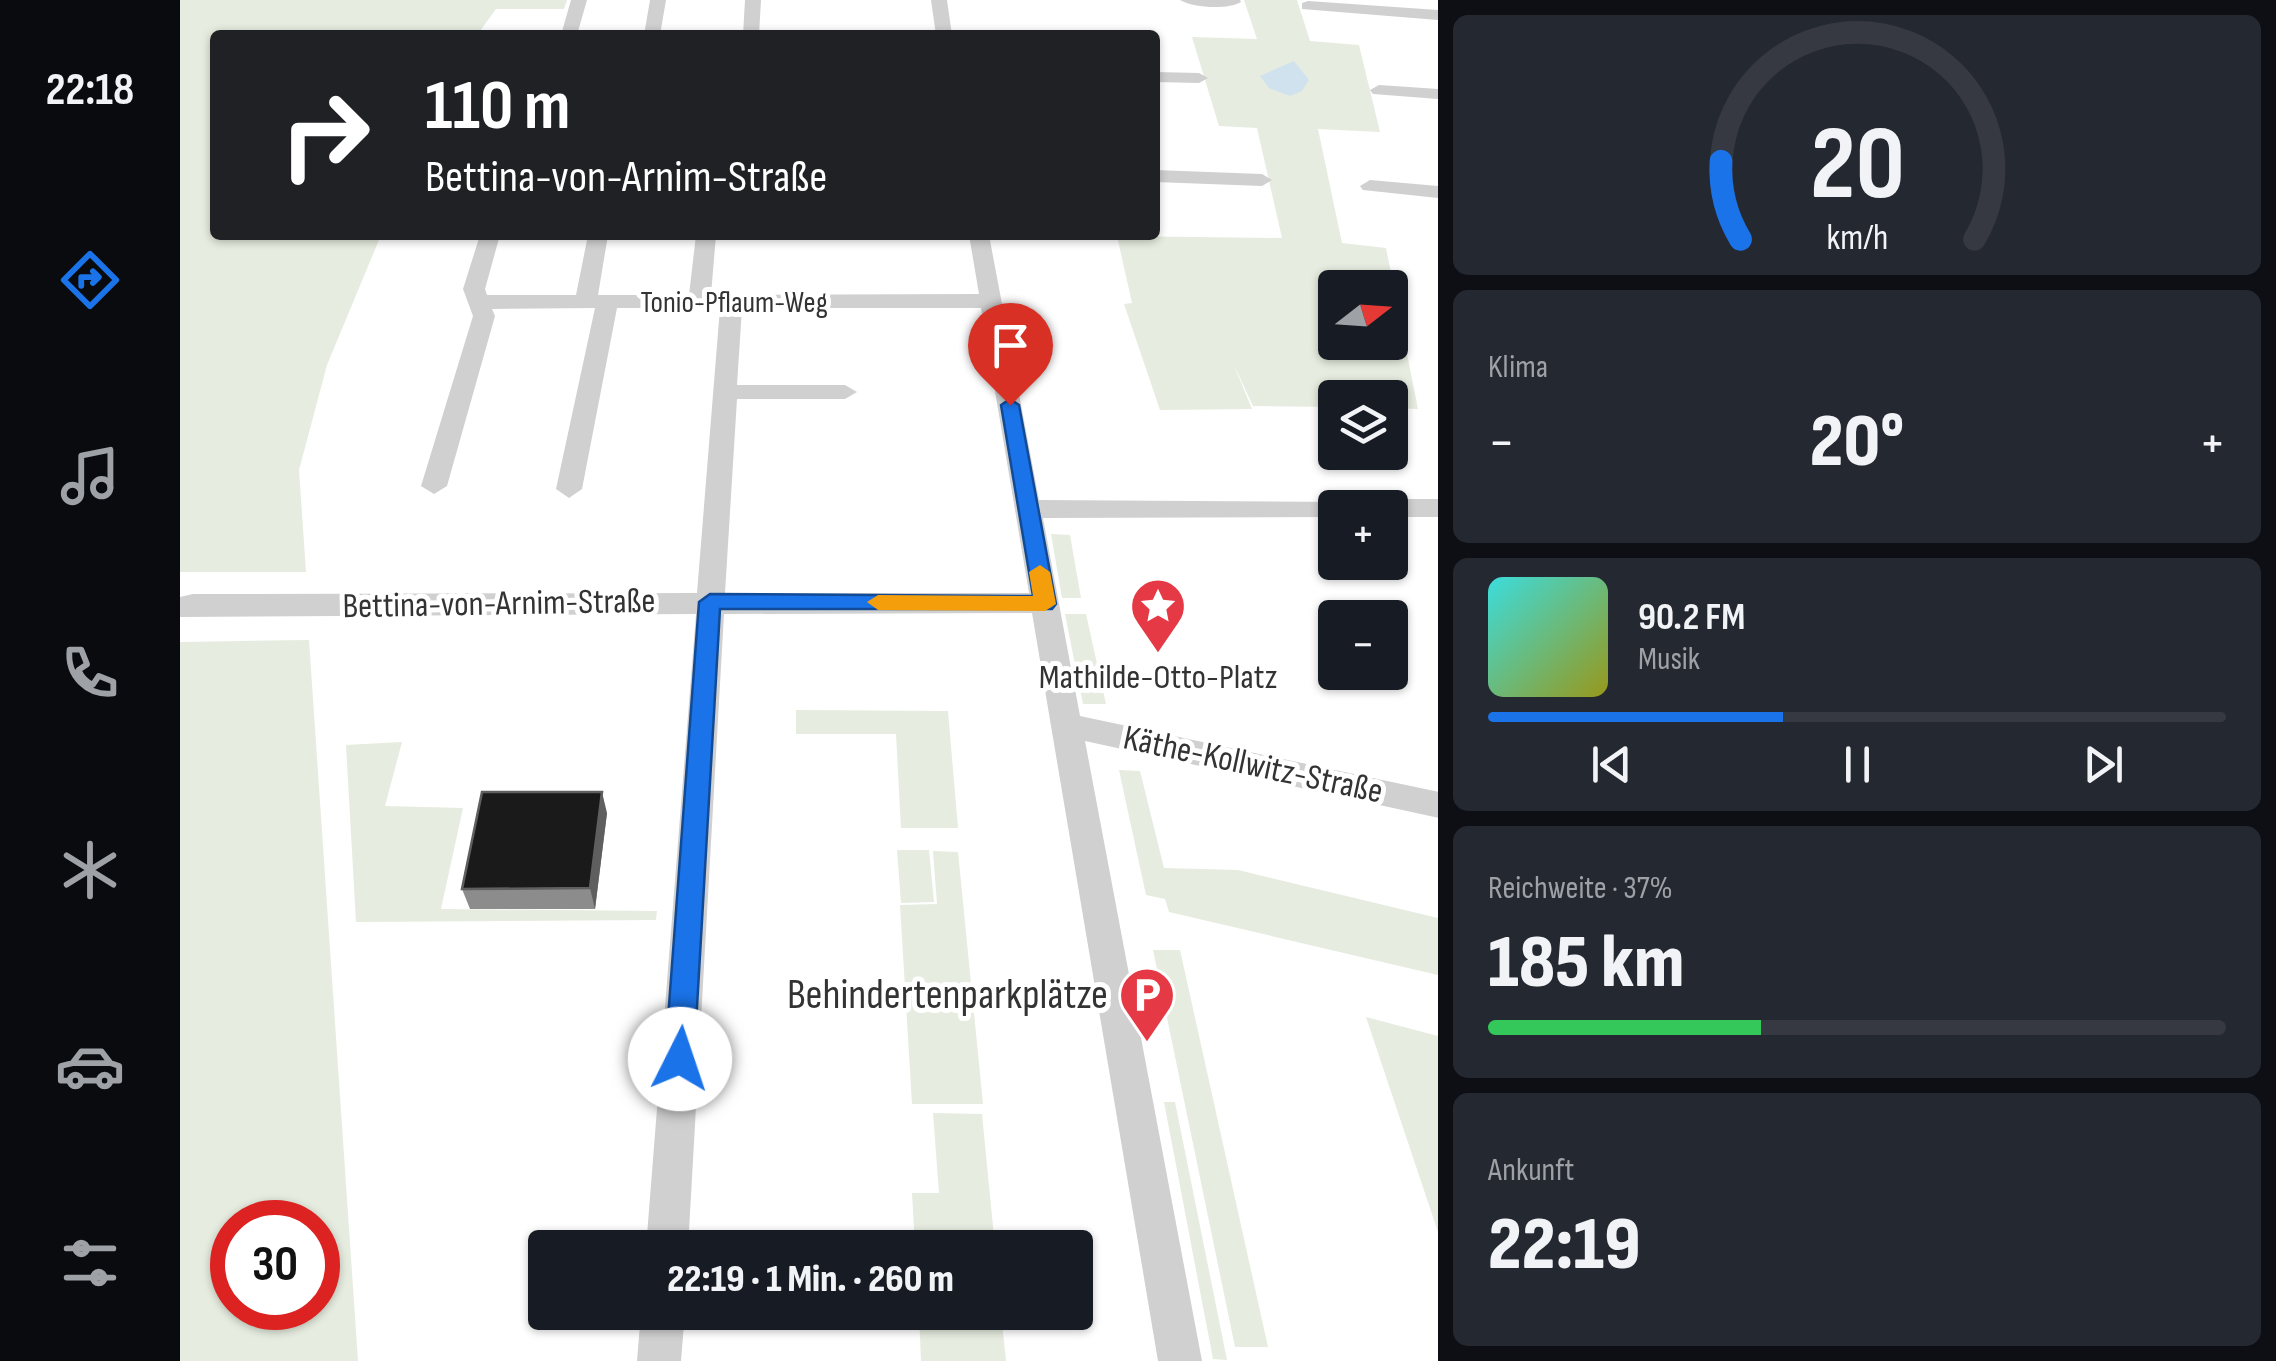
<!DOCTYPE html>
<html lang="de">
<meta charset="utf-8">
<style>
:root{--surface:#171b24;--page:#242831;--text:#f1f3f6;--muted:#9ea1a6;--line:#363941;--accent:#1a73e8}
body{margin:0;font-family:"Sofia Sans Condensed",sans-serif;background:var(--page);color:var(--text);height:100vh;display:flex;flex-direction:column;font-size:38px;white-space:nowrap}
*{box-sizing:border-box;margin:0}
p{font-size:32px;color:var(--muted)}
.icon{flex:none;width:55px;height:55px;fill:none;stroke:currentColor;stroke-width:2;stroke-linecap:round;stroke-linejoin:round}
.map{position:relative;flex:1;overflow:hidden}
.details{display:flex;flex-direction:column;gap:15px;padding:15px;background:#0d0f14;width:838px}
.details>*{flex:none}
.top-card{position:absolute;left:30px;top:30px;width:950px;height:210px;border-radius:10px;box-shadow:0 2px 8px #0004;background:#202124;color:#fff;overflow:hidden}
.needle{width:65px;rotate:73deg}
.tools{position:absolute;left:1138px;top:270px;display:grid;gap:20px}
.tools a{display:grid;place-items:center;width:90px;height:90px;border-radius:10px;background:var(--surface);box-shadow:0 2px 8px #0004;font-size:50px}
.speed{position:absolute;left:30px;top:1200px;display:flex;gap:20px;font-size:50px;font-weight:700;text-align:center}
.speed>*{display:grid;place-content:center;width:130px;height:130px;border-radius:50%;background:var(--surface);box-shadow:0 2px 8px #0004;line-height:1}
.speed .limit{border:15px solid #d22;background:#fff;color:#111}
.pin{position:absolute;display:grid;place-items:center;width:85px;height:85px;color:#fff;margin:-102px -42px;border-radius:50% 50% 50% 0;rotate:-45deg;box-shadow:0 0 10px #0007}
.pin .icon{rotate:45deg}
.me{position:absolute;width:110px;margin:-55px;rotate:4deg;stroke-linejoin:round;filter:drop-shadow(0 0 8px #0008)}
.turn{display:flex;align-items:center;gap:35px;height:210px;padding:0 50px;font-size:45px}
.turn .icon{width:130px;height:130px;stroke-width:2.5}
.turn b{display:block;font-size:70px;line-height:85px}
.big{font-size:75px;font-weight:800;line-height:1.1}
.details .card{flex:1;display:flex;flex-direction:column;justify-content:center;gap:15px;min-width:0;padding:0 35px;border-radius:15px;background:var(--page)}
.details .dial{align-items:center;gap:0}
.dial svg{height:260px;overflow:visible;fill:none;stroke:var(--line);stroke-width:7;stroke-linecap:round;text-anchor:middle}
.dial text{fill:var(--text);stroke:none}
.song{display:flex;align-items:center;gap:30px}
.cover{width:120px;height:120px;border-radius:15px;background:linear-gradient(135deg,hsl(180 70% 55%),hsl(60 70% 35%))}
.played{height:10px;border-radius:5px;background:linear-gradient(90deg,var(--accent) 40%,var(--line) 40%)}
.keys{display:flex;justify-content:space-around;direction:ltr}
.heat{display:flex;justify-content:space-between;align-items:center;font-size:55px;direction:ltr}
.charge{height:15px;border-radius:8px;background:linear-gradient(90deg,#34c759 37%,var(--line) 0)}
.trip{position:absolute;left:348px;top:1230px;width:565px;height:100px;border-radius:10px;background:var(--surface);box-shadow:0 2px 8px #0004;font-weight:800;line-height:100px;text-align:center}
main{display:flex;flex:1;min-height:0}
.tab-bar{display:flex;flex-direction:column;width:180px;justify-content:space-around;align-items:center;background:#090b0e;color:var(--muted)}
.tab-bar .icon{width:70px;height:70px}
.tab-bar .selected{color:var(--accent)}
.tab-bar b{font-size:45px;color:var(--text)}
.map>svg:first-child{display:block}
.green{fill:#e6ecdf;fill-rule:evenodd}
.water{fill:#cfe2ee}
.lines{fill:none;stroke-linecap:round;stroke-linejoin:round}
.street{fill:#d0d0d0;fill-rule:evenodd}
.wall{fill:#8c8c8c}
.shaded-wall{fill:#5f5f5f}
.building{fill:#1a1a1a;stroke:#5f5f5f;stroke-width:2.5}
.route{fill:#1a73e8;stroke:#114b97;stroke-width:2.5}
.slow{fill:#f59e0b}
.labels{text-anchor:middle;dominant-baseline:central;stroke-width:10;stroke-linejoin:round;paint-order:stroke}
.far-street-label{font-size:30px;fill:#333;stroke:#fff}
.street-label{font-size:35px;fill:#333;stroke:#fff}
.poi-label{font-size:35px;fill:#333;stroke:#fff}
.near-poi-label{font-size:42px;fill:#333;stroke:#fff;text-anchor:end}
</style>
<main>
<nav class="tab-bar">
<b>22:18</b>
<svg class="icon selected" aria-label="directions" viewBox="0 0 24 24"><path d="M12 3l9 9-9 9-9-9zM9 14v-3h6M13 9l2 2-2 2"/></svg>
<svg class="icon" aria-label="music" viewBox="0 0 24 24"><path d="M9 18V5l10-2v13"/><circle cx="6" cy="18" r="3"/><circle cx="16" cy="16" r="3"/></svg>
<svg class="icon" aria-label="phone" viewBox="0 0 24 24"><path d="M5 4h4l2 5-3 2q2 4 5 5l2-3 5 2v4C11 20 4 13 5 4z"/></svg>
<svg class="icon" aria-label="climate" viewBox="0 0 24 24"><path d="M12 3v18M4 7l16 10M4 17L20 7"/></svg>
<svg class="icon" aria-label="car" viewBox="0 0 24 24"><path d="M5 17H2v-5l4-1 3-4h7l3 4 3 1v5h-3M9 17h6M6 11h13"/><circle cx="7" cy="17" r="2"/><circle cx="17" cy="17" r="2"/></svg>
<svg class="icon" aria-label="filters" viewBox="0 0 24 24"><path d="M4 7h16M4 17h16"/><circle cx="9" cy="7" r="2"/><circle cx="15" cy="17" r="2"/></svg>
</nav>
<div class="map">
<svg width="1259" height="1361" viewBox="0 0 1259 1361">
<rect width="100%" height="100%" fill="#fff"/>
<path class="green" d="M 0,0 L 387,0 L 384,9 L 316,9 L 297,35 L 35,35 L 35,235 L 201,235 L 147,365 L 119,470 L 126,572 L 0,572 Z
M 1064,0 L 1117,0 L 1130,41 L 1179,45 L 1200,132 L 1138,129 L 1162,243 L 1206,248 L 1238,409 L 1210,408 L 1210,398 L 1155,398 L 1155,407 L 1073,406 L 1053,363 L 1072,409 L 980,410 L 944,304 L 952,303 L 937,236 L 1102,238 L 1077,128 L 1039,126 L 1012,37 L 1077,39 ZM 1155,288 L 1210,288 L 1210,342 L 1155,342 Z
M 871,534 L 890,535 L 901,598 L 882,598 Z
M 885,614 L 906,614 L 926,704 L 903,704 Z
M 129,640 L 178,1361 L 0,1361 L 0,642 ZM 52,1222 L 138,1222 L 138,1308 L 52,1308 Z
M 616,710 L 768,711 L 778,828 L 721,828 L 716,734 L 616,734 Z
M 222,742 L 205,806 L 283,808 L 261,909 L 477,911 L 476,920 L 176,922 L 166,745 Z
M 939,770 L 960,771 L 984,868 L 1058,870 L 1258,918 L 1258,975 L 989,912 L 985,899 L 966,895 Z
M 717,850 L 749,850 L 754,902 L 721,903 Z
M 753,851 L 778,852 L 803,1104 L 732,1104 L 720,905 L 757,904 Z
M 973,950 L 1000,950 L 1088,1347 L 1055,1347 Z
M 1186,1017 L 1258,1036 L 1258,1232 Z
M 984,1102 L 995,1102 L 1047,1360 L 1033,1359 Z
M 753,1113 L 802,1114 L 815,1247 L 735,1247 L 732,1193 L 759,1193 Z
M 739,1313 L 821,1313 L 826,1361 L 741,1361 Z"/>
<path class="water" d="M 1114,61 L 1129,80 L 1122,91 L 1110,96 L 1089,88 L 1080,76 Z"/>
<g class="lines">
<path class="street" d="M 391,0 L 407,0 L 397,35 L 381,35 Z
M 470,0 L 486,0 L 480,35 L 464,35 Z
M 565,0 L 581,0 L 579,35 L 563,35 Z
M 751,0 L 767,0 L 772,35 L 756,35 Z
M 1000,0 L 1060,0 L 1061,2 C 1048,10 1013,8 1000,0 Z
M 1128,1 L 1259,10 L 1259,20 L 1122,9 L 1122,3 Z
M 975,72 L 1019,73 L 1028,78 L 1019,83 L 975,82 Z
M 1199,85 L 1259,89 L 1259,99 L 1193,94 L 1190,90 Z
M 975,170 L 1082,174 L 1092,180 L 1082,186 L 975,182 Z
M 1190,180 L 1259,186 L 1259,198 L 1183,190 L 1180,186 Z
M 300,235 L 320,235 L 305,289 L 307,295 L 396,295 L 408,235 L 428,235 L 418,295 L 509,295 L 516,235 L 536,235 L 531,295 L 799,294 L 789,235 L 809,235 L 859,500 L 1164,502 L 1168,508 L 1155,508 L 1155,517 L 863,518 L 900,716 L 1259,792 L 1259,818 L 905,741 L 1022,1361 L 978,1361 L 852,613 L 544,614 L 508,1248 L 466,1248 L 516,614 L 0,617 L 0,597 L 13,594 L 517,593 L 540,308 L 437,308 L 402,489 L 389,498 L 376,489 L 415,308 L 312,309 L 315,316 L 267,486 L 254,494 L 241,486 L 293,316 L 283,289 ZM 562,308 L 801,308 L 849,593 L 545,593 L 557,399 L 665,399 L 677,392 L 665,385 L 557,385 Z
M 1210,499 L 1259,499 L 1259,517 L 1210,517 L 1210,508 L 1197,508 Z
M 461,1312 L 505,1312 L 501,1361 L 457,1361 Z"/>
</g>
<path class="wall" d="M 427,813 L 415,909 L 290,909 L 282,889 Z"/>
<path class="shaded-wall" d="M 422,792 L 427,813 L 415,909 L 410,888 Z"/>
<path class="building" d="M 302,792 L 422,792 L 410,888 L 282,889 Z"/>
<path class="route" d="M 830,399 L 839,405 L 876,604 L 872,609 L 540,609 L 514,1059 L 510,1069 L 500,1073 L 490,1069 L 485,1059 L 519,602 L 530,594 L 853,596 L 821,405 Z"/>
<path class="slow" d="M 860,565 L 870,572 L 876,604 L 865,611 L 698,610 L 687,602 L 698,595 L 853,596 L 849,572 Z"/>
<defs>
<g id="sight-pin" transform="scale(2.875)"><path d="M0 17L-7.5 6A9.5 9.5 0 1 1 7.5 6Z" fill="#e63946" stroke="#fff"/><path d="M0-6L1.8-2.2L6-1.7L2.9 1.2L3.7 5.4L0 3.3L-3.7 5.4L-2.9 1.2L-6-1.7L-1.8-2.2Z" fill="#fff"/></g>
<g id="parking-pin" transform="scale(2.875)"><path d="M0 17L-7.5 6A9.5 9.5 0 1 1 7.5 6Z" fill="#e63946" stroke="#fff"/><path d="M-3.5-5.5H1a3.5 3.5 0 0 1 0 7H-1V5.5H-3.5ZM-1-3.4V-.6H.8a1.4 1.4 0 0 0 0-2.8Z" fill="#fff"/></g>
</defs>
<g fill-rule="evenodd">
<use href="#sight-pin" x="978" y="606"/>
<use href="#parking-pin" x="967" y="995"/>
</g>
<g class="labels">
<g class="far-street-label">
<text x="554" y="303">Tonio-Pflaum-Weg</text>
</g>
<g class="street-label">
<text transform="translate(319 604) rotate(-1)">Bettina-von-Arnim-Straße</text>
<text transform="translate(1073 765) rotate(12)">Käthe-Kollwitz-Straße</text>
</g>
<g class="poi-label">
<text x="978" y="677">Mathilde-Otto-Platz</text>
</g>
<g class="near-poi-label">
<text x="928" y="995">Behindertenparkplätze</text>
</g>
</g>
</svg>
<div class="tools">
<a><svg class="needle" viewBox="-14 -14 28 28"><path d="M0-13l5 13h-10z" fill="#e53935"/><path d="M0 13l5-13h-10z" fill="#9ea1a6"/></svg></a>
<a><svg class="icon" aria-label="layers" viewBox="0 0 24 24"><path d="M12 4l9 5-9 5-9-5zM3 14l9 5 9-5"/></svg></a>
<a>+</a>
<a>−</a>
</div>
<div class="speed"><div class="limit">30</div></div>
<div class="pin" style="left:830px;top:405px;background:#d93025"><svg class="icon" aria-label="arrive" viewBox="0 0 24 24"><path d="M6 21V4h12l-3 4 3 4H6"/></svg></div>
<svg class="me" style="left:500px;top:1059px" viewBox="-20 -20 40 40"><circle r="19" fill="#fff"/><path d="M0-13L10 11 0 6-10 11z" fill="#1a73e8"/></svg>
<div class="trip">22:19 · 1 Min. · 260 m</div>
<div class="top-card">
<div class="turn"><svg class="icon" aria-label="right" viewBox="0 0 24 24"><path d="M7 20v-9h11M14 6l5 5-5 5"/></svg><div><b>110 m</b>Bettina-von-Arnim-Straße</div></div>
</div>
</div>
<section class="details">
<div class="card dial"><svg viewBox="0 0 100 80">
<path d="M14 69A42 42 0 1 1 86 69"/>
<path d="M14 69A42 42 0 0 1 8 45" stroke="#1a73e8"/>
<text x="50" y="56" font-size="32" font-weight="700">20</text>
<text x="50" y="72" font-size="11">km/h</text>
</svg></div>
<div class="card"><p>Klima</p>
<div class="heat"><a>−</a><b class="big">20°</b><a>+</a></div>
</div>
<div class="card">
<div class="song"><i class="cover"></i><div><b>90.2 FM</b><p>Musik</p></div></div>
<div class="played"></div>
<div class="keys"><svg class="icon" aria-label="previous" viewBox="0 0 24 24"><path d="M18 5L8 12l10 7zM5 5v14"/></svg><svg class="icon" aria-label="pause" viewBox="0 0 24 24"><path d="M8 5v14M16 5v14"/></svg><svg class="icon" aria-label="next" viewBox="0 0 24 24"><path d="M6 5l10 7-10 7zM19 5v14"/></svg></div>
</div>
<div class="card"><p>Reichweite · 37%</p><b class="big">185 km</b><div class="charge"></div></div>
<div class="card"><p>Ankunft</p><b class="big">22:19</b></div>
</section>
</main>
